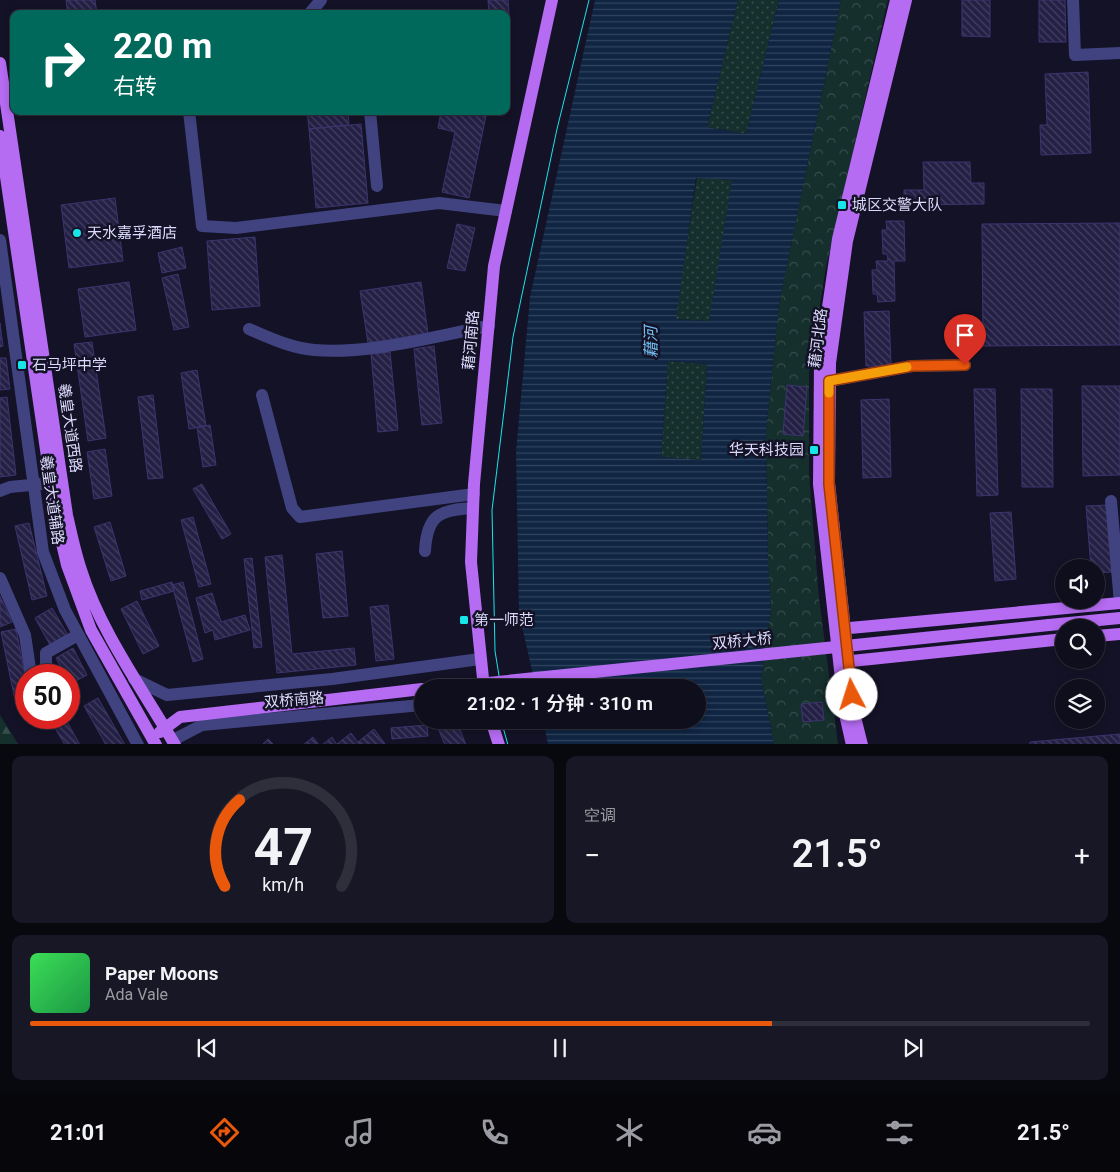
<!DOCTYPE html>
<html lang="zh">
<meta charset="utf-8">
<style>
:root{--surface:#0f0e1c;--page:#181725;--text:#f1f3f6;--muted:#9b9ca3;--line:#2f2e3b;--accent:#ea580c}
body{margin:0;font-family:Roboto,"Noto Sans SC",sans-serif;background:var(--page);color:var(--text);height:100vh;display:flex;flex-direction:column;font-size:19px;white-space:nowrap}
*{box-sizing:border-box;margin:0}
p{font-size:16px;color:var(--muted)}
.icon{flex:none;width:28px;height:28px;fill:none;stroke:currentColor;stroke-width:2;stroke-linecap:round;stroke-linejoin:round}
.map{position:relative;height:744px;overflow:hidden}
.drawer{display:flex;flex-direction:column;gap:12px;padding:12px;background:#08080f;flex:1}
.drawer>*{flex:none}
.top-card{position:absolute;left:10px;top:10px;width:500px;height:105px;border-radius:10px;box-shadow:0 2px 8px #0003,0 0 0 1px var(--line);background:#00695c;color:#fff;overflow:hidden}
.buttons{position:absolute;left:1055px;top:559px;display:grid;gap:10px}
.buttons a{display:grid;place-items:center;width:50px;height:50px;border-radius:50%;background:var(--surface);box-shadow:0 2px 8px #0003,0 0 0 1px var(--line);font-size:25px}
.speed{position:absolute;left:15px;top:664px;display:flex;gap:10px;font-size:25px;font-weight:700;text-align:center}
.speed>*{display:grid;place-content:center;width:65px;height:65px;border-radius:50%;background:var(--surface);box-shadow:0 2px 8px #0003,0 0 0 1px var(--line);line-height:1}
.speed .limit{border:8px solid #d22;background:#fff;color:#111}
.pin{position:absolute;display:grid;place-items:center;width:42px;height:42px;color:#fff;margin:-51px -21px;border-radius:50% 50% 50% 0;rotate:-45deg;box-shadow:0 0 5px #0007}
.pin .icon{rotate:45deg}
.me{position:absolute;width:55px;margin:-28px;rotate:355deg;stroke-linejoin:round;filter:drop-shadow(0 0 4px #0008)}
.turn{display:flex;align-items:center;gap:18px;height:105px;padding:0 20px;font-size:22px}
.turn .icon{width:65px;height:65px;stroke-width:2.5}
.turn b{display:block;font-size:35px;line-height:42px}
.big{font-size:38px;font-weight:600;line-height:1.1}
.drawer .tile{flex:1;display:flex;flex-direction:column;justify-content:center;gap:8px;min-width:0;padding:0 18px;border-radius:10px;background:var(--page)}
.drawer .dial{align-items:center;gap:0}
.dial svg{height:130px;overflow:visible;fill:none;stroke:var(--line);stroke-width:7;stroke-linecap:round;text-anchor:middle}
.dial text{fill:var(--text);stroke:none}
.song{display:flex;align-items:center;gap:15px}
.cover{width:60px;height:60px;border-radius:8px;background:linear-gradient(135deg,hsl(130 70% 55%),hsl(140 70% 35%))}
.played{height:5px;border-radius:2px;background:linear-gradient(90deg,var(--accent) 70%,var(--line) 70%)}
.keys{display:flex;justify-content:space-around;direction:ltr}
.heat{display:flex;justify-content:space-between;align-items:center;font-size:28px;direction:ltr}
.drawer .tiles{flex:1;display:grid;gap:12px;grid-template-columns:1fr 1fr}
.tile:last-child{grid-column:span 2}
.trip{position:absolute;left:414px;top:679px;width:292px;height:50px;border-radius:25px;background:var(--surface);box-shadow:0 2px 8px #0003,0 0 0 1px var(--line);font-weight:600;line-height:50px;text-align:center}
.menu{display:flex;height:80px;justify-content:space-around;align-items:center;background:#06060b;color:var(--muted)}
.menu .icon{width:35px;height:35px}
.menu .current{color:var(--accent)}
.menu b{font-size:22px;color:var(--text)}
.map>svg:first-child{display:block}
.forest{fill:url(#forest-firs)}
.park{fill:url(#park-crowns)}
.garden{fill:url(#garden-dots)}
.water{fill:url(#water-rules);fill-rule:evenodd}
.building{fill:url(#building-back-hatch);stroke:#3b346f}
.lines{fill:none;stroke-linecap:round;stroke-linejoin:round}
.minor{stroke:#414381;stroke-width:12}
.major{stroke:#b56bf2;stroke-width:12}
.tram{stroke:#18e5ea;stroke-width:1}
.major-bridge{stroke:#b56bf2;stroke-width:12}
.route-casing{stroke:#983908;stroke-width:12}
.route{stroke:#ea580c;stroke-width:9}
.slow{stroke:#f59e0b;stroke-width:9}
.poi-dot{fill:#18e5ea;stroke:#141226;stroke-width:2}
.labels{text-anchor:middle;dominant-baseline:central;stroke-width:5;stroke-linejoin:round;paint-order:stroke}
.poi-label{font-size:15px;fill:#dcdafc;stroke:#141226;text-anchor:start}
.street-label{font-size:15px;fill:#dcdafc;stroke:#141226}
.water-label{font-size:16px;font-style:italic;fill:#72c0f2;stroke:#141226}
</style>
<div class="map">
<svg width="1120" height="745" viewBox="0 0 1120 745">
<defs>
<pattern id="forest-firs" width="22" height="20" patternUnits="userSpaceOnUse" patternTransform="scale(1.25)"><rect width="22" height="20" fill="#152f2d"/><path d="M5 1l3.5 6h-7zM16 11l3.5 6h-7z" fill="#364d4c"/></pattern>
<pattern id="park-crowns" width="20" height="18" patternUnits="userSpaceOnUse" patternTransform="scale(1.25)"><rect width="20" height="18" fill="#152f2d"/><path d="M2 6a3 3 0 1 1 6 0M12 15a3 3 0 1 1 6 0" fill="none" stroke="#364d4c"/></pattern>
<pattern id="garden-dots" width="8" height="8" patternUnits="userSpaceOnUse" patternTransform="scale(1.25)"><rect width="8" height="8" fill="#152f2d"/><path d="M2 2h.1M6 6h.1" fill="none" stroke="#364d4c" stroke-width="1.8" stroke-linecap="round"/></pattern>
<pattern id="water-rules" width="6" height="5" patternUnits="userSpaceOnUse" patternTransform="scale(1.25)"><rect width="6" height="5" fill="#0f2542"/><path d="M0 2.5h6" fill="none" stroke="#31445e"/></pattern>
<pattern id="building-back-hatch" width="6" height="6" patternUnits="userSpaceOnUse" patternTransform="scale(1.25)"><rect width="6" height="6" fill="#242045"/><path d="M-1 5l2 2M0 0l6 6M5-1l2 2" fill="none" stroke="#434061"/></pattern>
</defs>
<rect width="100%" height="100%" fill="#141226"/>
<path class="forest" d="M 0,715 L 18,744 L 0,744 Z"/>
<path class="park" d="M 841,0 L 888,0 L 826,267 L 809,373 L 809,474 L 819,598 L 838,744 L 774,744 L 761,679 L 771,609 L 768,564 L 766,431 L 779,304 Z"/>
<path class="garden" d="M 738,0 L 779,0 L 746,134 L 707,127 Z
M 697,177 L 732,180 L 710,321 L 675,319 Z
M 668,361 L 707,364 L 701,460 L 661,457 Z"/>
<path class="water" d="M 595,0 L 738,0 L 707,127 L 746,134 L 779,0 L 841,0 L 779,304 L 766,431 L 768,564 L 771,609 L 761,679 L 774,744 L 548,744 L 543,720 L 698,720 L 698,688 L 536,688 L 519,613 L 516,452 L 530,297 ZM 696,178 L 732,180 L 709,321 L 676,319 ZM 668,361 L 707,364 L 701,460 L 661,457 Z"/>
<path class="building" d="M 66,0 L 95,0 L 97,14 L 68,14 Z
M 488,0 L 508,0 L 510,29 L 506,29 L 506,14 L 489,14 Z
M 962,0 L 990,0 L 990,37 L 962,36 Z
M 1039,0 L 1065,0 L 1066,42 L 1039,42 Z
M 1088,72 L 1091,153 L 1041,155 L 1040,125 L 1047,125 L 1045,74 Z
M 307,111 L 348,112 L 349,125 L 309,129 Z
M 441,111 L 487,111 L 469,198 L 442,192 L 455,132 L 438,128 Z
M 361,124 L 368,203 L 316,208 L 309,129 Z
M 923,162 L 970,162 L 971,183 L 984,183 L 984,204 L 904,205 L 904,190 L 924,190 Z
M 115,198 L 123,261 L 69,268 L 61,205 Z
M 886,221 L 904,221 L 905,261 L 894,261 L 895,301 L 878,302 L 877,294 L 873,294 L 872,270 L 877,270 L 876,261 L 888,261 L 887,254 L 883,254 L 882,230 L 887,230 Z
M 1120,223 L 1120,345 L 983,346 L 982,224 Z
M 457,224 L 475,228 L 465,271 L 447,268 Z
M 255,237 L 260,306 L 212,310 L 207,241 Z
M 182,247 L 186,268 L 162,273 L 158,253 Z
M 178,274 L 189,327 L 174,330 L 162,278 Z
M 129,282 L 136,330 L 85,337 L 78,289 Z
M 421,282 L 428,334 L 368,343 L 360,291 Z
M 889,311 L 891,366 L 866,366 L 864,312 Z
M 0,323 L 3,346 L 0,347 Z
M 92,342 L 106,438 L 88,441 L 74,344 Z
M 434,346 L 442,423 L 422,425 L 414,349 Z
M 390,352 L 398,430 L 378,432 L 371,354 Z
M 0,358 L 6,358 L 10,389 L 0,390 Z
M 197,370 L 206,426 L 189,429 L 181,373 Z
M 787,385 L 807,387 L 803,436 L 783,434 Z
M 1082,386 L 1120,386 L 1120,475 L 1083,476 Z
M 974,389 L 995,389 L 998,495 L 977,496 Z
M 1021,389 L 1052,389 L 1053,487 L 1022,487 Z
M 153,395 L 163,478 L 148,479 L 138,397 Z
M 7,397 L 16,475 L 0,477 L 0,398 Z
M 889,399 L 891,477 L 863,478 L 861,400 Z
M 210,425 L 216,465 L 203,467 L 197,427 Z
M 105,449 L 112,496 L 94,499 L 87,452 Z
M 202,484 L 231,534 L 222,539 L 193,489 Z
M 1108,505 L 1113,572 L 1096,573 L 1096,568 L 1091,568 L 1086,506 Z
M 1011,512 L 1016,579 L 995,581 L 990,513 Z
M 193,517 L 211,584 L 199,587 L 181,520 Z
M 110,522 L 126,576 L 111,581 L 94,527 Z
M 29,523 L 47,596 L 32,600 L 15,526 Z
M 342,551 L 348,616 L 323,618 L 316,554 Z
M 282,555 L 292,654 L 354,648 L 356,665 L 277,673 L 265,557 Z
M 252,558 L 262,647 L 254,648 L 244,559 Z
M 172,582 L 174,591 L 142,600 L 140,591 Z
M 183,582 L 203,659 L 193,662 L 172,585 Z
M 212,593 L 221,622 L 245,615 L 250,630 L 215,640 L 213,630 L 205,633 L 196,598 Z
M 0,596 L 12,622 L 0,627 Z
M 137,601 L 159,646 L 143,654 L 121,609 Z
M 388,605 L 394,659 L 376,661 L 370,607 Z
M 52,608 L 68,635 L 50,645 L 35,618 Z
M 16,629 L 26,680 L 26,697 L 15,700 L 1,632 Z
M 73,648 L 87,675 L 70,684 L 69,675 L 65,675 L 56,658 Z
M 98,698 L 125,745 L 106,745 L 84,706 Z
M 822,702 L 824,720 L 803,722 L 801,704 Z
M 49,718 L 65,718 L 80,745 L 65,745 Z
M 456,720 L 466,745 L 445,745 L 438,728 Z
M 427,725 L 428,736 L 392,739 L 391,728 Z
M 374,729 L 386,745 L 360,745 L 358,742 Z
M 351,733 L 360,745 L 337,745 L 337,744 Z
M 1120,734 L 1120,745 L 1030,745 L 1030,742 Z
M 313,737 L 319,745 L 303,745 Z
M 332,737 L 337,745 L 322,745 Z
M 268,739 L 274,745 L 262,745 Z"/>
<g class="lines">
<path class="minor" d="M 1073,0 L 1075,55 L 1120,53
M 310,13 L 321,0
M 189,111 L 202,226 L 236,228 L 439,203 L 506,211
M 370,111 L 377,186
M 0,240 L 43,552 L 65,610 L 138,745
M 249,329 C 270,338 291,348 314,350 C 368,355 435,336 489,326
M 829,381 L 912,366 L 965,365
M 262,395 L 292,508 L 300,517 L 474,494
M 0,491 L 10,487 L 51,483
M 1111,501 L 1120,603
M 425,551 C 427,515 439,510 473,508
M 0,578 L 25,635 L 31,675
M 46,675 L 46,653 L 78,635
M 134,679 L 167,695 L 332,679 L 480,659
M 173,740 L 202,725 L 422,705"/>
<path class="major" d="M 0,63 L 67,515 C 71,533 75,552 81,570 C 100,631 143,690 175,745
M 0,136 L 56,518 L 67,565 L 91,630 L 156,745
M 1049,625 L 1120,618
M 839,629 L 1120,603
M 1096,636 L 1120,634
M 842,662 L 1064,639
M 484,688 L 471,562 L 474,484 L 494,266 L 552,0
M 491,720 L 499,745
M 160,732 L 180,717 L 422,689
M 852,745 L 845,714 L 819,484 L 820,362 L 838,239 L 896,0
M 862,745 L 854,713 L 829,483 L 830,363 L 847,241 L 906,0"/>
<path class="tram" d="M 501,688 L 495,651 L 492,510 L 513,337 L 557,129 L 589,0
M 501,720 L 508,745"/>
<path class="major-bridge" d="M 439,688 L 1049,625"/>
</g>
<g class="lines">
<g class="route-casing">
<path id="route" d="M 852,695 L 829,484 L 829,381 L 912,366 L 965,365"/>
</g>
<use href="#route" class="route"/>
<path class="slow" d="M 829,393 L 829,381 L 907,367"/>
</g>
<g class="poi-dot">
<rect x="837" y="200" width="10" height="10" rx="2.5"/>
<circle cx="77" cy="233" r="5"/>
<rect x="17" y="360" width="10" height="10" rx="2.5"/>
<rect x="809" y="445" width="10" height="10" rx="2.5"/>
<rect x="459" y="615" width="10" height="10" rx="2.5"/>
</g>
<g class="labels">
<g class="poi-label">
<text x="852" y="205">城区交警大队</text>
<text x="87" y="233">天水嘉孚酒店</text>
<text x="32" y="365">石马坪中学</text>
<text x="804" y="450" text-anchor="end">华天科技园</text>
<text x="474" y="620">第一师范</text>
</g>
<g class="street-label">
<text transform="translate(818 338) rotate(-83)">藉河北路</text>
<text transform="translate(471 340) rotate(-85)">藉河南路</text>
<text transform="translate(70 428) rotate(82)">羲皇大道西路</text>
<text transform="translate(52 500) rotate(82)">羲皇大道辅路</text>
<text transform="translate(742 641) rotate(-6)">双桥大桥</text>
<text transform="translate(294 700) rotate(-5)">双桥南路</text>
</g>
<g class="water-label">
<text transform="translate(651 342) rotate(-91)">藉河</text>
</g>
</g>
</svg>
<div class="buttons">
<a><svg class="icon" aria-label="sound" viewBox="0 0 24 24"><path d="M4 9h4l5-4v14l-5-4H4zM17 9q2 3 0 6"/></svg></a>
<a><svg class="icon" aria-label="search" viewBox="0 0 24 24"><circle cx="10" cy="10" r="6"/><path d="M15 15l6 6"/></svg></a>
<a><svg class="icon" aria-label="layers" viewBox="0 0 24 24"><path d="M12 4l9 5-9 5-9-5zM3 14l9 5 9-5"/></svg></a>
</div>
<div class="speed"><div class="limit">50</div></div>
<div class="pin" style="left:965px;top:365px;background:#d93025"><svg class="icon" aria-label="arrive" viewBox="0 0 24 24"><path d="M6 21V4h12l-3 4 3 4H6"/></svg></div>
<svg class="me" style="left:852px;top:695px" viewBox="-20 -20 40 40"><circle r="19" fill="#fff"/><path d="M0-13L10 11 0 6-10 11z" fill="#ea580c"/></svg>
<div class="trip">21:02 · 1 分钟 · 310 m</div>
<div class="top-card">
<div class="turn"><svg class="icon" aria-label="right" viewBox="0 0 24 24"><path d="M7 20v-9h11M14 6l5 5-5 5"/></svg><div><b>220 m</b>右转</div></div>
</div>
</div>
<section class="drawer">
<div class="tiles">
<div class="tile dial"><svg viewBox="0 0 100 80">
<path d="M14 69A42 42 0 1 1 86 69"/>
<path d="M14 69A42 42 0 0 1 23 16" stroke="#ea580c"/>
<text x="50" y="56" font-size="32" font-weight="700">47</text>
<text x="50" y="72" font-size="11">km/h</text>
</svg></div>
<div class="tile"><p>空调</p>
<div class="heat"><a>−</a><b class="big">21.5°</b><a>+</a></div>
</div>
<div class="tile">
<div class="song"><i class="cover"></i><div><b>Paper Moons</b><p>Ada Vale</p></div></div>
<div class="played"></div>
<div class="keys"><svg class="icon" aria-label="previous" viewBox="0 0 24 24"><path d="M18 5L8 12l10 7zM5 5v14"/></svg><svg class="icon" aria-label="pause" viewBox="0 0 24 24"><path d="M8 5v14M16 5v14"/></svg><svg class="icon" aria-label="next" viewBox="0 0 24 24"><path d="M6 5l10 7-10 7zM19 5v14"/></svg></div>
</div>
</div>
</section>
<nav class="menu">
<b>21:01</b>
<svg class="icon current" aria-label="directions" viewBox="0 0 24 24"><path d="M12 3l9 9-9 9-9-9zM9 14v-3h6M13 9l2 2-2 2"/></svg>
<svg class="icon" aria-label="music" viewBox="0 0 24 24"><path d="M9 18V5l10-2v13"/><circle cx="6" cy="18" r="3"/><circle cx="16" cy="16" r="3"/></svg>
<svg class="icon" aria-label="phone" viewBox="0 0 24 24"><path d="M5 4h4l2 5-3 2q2 4 5 5l2-3 5 2v4C11 20 4 13 5 4z"/></svg>
<svg class="icon" aria-label="climate" viewBox="0 0 24 24"><path d="M12 3v18M4 7l16 10M4 17L20 7"/></svg>
<svg class="icon" aria-label="car" viewBox="0 0 24 24"><path d="M5 17H2v-5l4-1 3-4h7l3 4 3 1v5h-3M9 17h6M6 11h13"/><circle cx="7" cy="17" r="2"/><circle cx="17" cy="17" r="2"/></svg>
<svg class="icon" aria-label="filters" viewBox="0 0 24 24"><path d="M4 7h16M4 17h16"/><circle cx="9" cy="7" r="2"/><circle cx="15" cy="17" r="2"/></svg>
<b>21.5°</b>
</nav>
